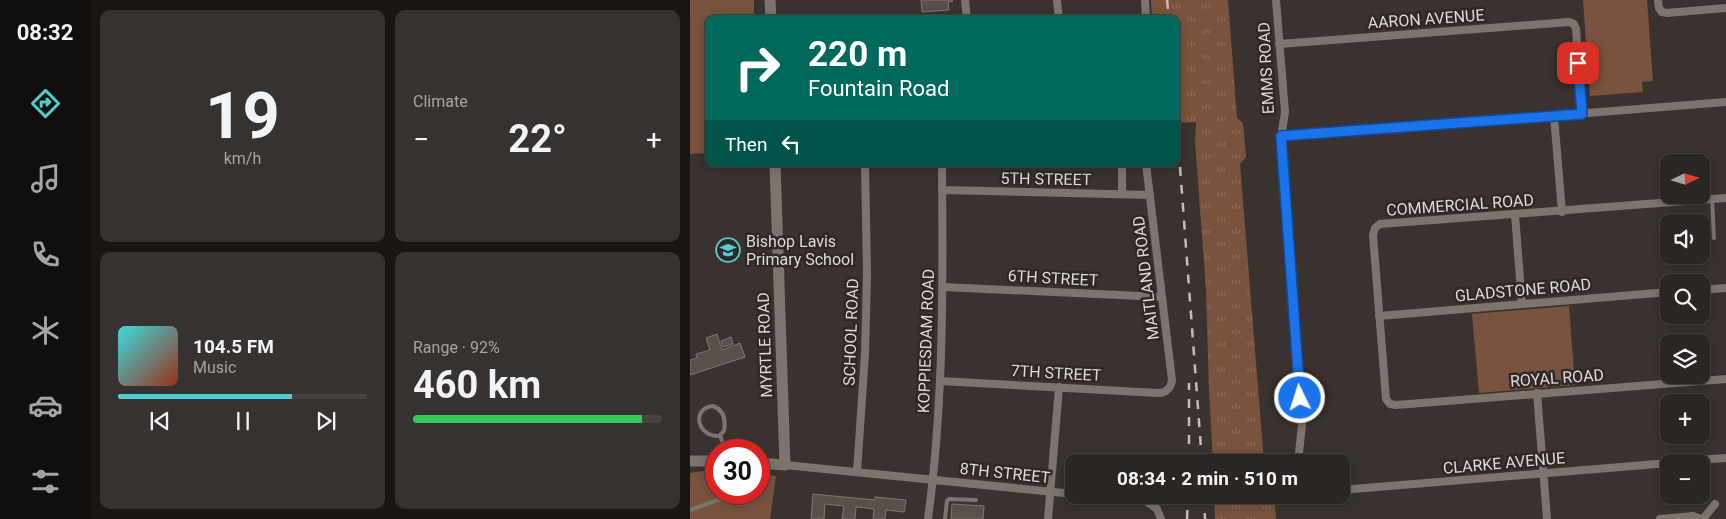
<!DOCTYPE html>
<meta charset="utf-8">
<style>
:root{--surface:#2b2622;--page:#37322f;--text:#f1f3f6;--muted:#a6a5a5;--line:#474340;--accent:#51ccd2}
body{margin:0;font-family:Roboto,sans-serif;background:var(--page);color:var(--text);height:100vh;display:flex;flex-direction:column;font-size:19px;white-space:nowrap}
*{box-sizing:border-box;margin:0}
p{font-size:16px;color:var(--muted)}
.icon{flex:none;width:28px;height:28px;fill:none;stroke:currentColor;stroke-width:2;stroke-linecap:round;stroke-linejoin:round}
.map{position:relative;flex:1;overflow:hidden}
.details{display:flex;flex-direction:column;gap:10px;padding:10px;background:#181513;width:600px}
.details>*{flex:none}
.hud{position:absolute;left:15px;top:15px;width:475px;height:152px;border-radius:10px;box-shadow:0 2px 12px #0003,0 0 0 1px var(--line);background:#00695c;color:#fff;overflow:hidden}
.needle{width:32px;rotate:85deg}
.buttons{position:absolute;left:970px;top:154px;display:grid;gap:10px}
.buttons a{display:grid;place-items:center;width:50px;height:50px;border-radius:10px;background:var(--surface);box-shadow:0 2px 12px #0003,0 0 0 1px var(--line);font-size:25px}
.speed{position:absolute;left:15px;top:439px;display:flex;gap:10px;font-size:25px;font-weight:700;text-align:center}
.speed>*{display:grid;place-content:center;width:65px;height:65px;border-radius:50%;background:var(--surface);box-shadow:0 2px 12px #0003,0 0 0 1px var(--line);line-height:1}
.speed .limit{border:8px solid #d22;background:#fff;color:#111}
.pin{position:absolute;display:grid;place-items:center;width:42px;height:42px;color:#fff;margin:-21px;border-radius:10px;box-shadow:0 2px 8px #0006}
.me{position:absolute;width:55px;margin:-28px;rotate:356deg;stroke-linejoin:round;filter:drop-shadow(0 0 4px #0008)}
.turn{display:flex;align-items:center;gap:18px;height:105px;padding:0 20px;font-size:22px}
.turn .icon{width:65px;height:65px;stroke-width:2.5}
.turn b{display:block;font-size:35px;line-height:42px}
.then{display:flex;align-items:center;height:48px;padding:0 20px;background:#0003;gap:10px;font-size:19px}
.big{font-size:38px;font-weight:700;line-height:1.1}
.details .widget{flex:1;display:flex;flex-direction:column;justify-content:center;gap:8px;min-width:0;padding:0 18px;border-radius:10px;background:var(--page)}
.details .dial{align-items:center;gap:0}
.dial b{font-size:65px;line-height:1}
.song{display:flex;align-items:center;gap:15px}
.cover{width:60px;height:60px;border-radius:8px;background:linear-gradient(135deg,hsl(180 70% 55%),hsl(10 70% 35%))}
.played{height:5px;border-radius:2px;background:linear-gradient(90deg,var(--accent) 70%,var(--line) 70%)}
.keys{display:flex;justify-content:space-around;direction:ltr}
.heat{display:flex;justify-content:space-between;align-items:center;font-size:28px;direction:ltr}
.charge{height:8px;border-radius:4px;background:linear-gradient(90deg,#34c759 92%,var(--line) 0)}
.details .tiles{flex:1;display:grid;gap:10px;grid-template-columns:repeat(2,1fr)}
.trip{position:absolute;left:375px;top:454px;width:285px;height:50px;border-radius:10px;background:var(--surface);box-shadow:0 2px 12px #0003,0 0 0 1px var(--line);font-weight:700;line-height:50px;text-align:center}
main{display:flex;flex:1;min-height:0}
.dock{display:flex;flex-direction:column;width:90px;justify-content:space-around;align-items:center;background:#110f0e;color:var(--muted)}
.dock .icon{width:35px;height:35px}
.dock .on{color:var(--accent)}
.dock b{font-size:22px;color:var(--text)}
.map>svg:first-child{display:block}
.grass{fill:url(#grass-tufts)}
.park{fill:#79533e}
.building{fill:#57504b;stroke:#807773}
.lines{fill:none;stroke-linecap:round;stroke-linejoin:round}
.lane{stroke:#7c746f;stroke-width:4}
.street{stroke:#7c746f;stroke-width:8}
.secondary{stroke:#7c746f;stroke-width:11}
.rail{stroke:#c2bdb9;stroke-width:2.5;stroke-dasharray:9 9;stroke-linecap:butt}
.route-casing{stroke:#114b97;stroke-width:12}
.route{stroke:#1a73e8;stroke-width:9}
.labels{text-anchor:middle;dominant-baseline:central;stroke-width:5;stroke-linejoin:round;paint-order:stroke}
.street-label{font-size:16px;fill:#dfdad7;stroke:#2f2824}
.poi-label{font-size:16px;fill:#dfdad7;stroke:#2f2824;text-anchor:start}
</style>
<main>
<nav class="dock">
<b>08:32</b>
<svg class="icon on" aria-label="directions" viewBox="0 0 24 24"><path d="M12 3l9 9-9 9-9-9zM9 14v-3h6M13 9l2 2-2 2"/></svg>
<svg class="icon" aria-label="music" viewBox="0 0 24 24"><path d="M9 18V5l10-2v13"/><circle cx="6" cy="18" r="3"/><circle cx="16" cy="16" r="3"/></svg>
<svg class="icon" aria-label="phone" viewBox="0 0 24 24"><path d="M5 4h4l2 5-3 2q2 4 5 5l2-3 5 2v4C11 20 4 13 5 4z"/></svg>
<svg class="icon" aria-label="climate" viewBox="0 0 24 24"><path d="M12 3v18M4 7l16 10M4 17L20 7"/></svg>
<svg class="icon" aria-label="car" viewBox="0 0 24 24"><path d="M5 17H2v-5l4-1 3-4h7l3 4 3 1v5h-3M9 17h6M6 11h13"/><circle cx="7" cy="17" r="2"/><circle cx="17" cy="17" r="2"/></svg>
<svg class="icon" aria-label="filters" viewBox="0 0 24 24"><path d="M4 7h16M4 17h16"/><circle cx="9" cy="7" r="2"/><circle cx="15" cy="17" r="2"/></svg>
</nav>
<section class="details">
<div class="tiles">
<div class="widget dial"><b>19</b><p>km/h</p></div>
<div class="widget"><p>Climate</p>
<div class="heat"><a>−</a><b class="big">22°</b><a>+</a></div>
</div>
<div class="widget">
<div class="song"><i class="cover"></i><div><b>104.5 FM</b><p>Music</p></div></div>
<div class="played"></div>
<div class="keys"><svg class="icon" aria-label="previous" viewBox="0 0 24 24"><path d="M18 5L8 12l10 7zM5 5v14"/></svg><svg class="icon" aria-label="pause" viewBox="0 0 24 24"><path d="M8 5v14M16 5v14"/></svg><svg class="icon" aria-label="next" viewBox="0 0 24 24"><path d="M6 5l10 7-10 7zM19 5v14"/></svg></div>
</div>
<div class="widget"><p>Range · 92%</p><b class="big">460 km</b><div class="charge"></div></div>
</div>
</section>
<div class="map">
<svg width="1036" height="519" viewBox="0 0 1036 519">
<defs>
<pattern id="grass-tufts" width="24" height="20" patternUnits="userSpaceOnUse" patternTransform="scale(1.25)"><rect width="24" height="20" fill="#79533e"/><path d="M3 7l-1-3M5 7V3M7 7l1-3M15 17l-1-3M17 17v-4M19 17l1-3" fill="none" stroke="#8c6b59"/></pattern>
</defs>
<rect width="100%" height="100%" fill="#39322e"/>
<path class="grass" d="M 461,0 L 538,0 L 547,118 L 553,123 L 556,157 L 550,164 L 574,462 L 578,462 L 523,462 L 519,390 L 516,290 L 505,141 L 506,122 L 486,123 L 486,19 L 462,19 Z
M 524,495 L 610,495 L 610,502 L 585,503 L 586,519 L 525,519 Z"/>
<path class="park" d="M 0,0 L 64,0 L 64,19 L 19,19 L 19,153 L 0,154 Z
M 893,0 L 957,0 L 963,81 L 952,82 L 953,92 L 900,96 Z
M 879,306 L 885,385 L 789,393 L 782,314 Z
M 19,470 L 26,470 L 26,492 L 69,492 L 69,474 L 86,476 L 80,519 L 0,519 L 0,473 Z"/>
<path class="building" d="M 231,0 L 262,0 L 263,1 L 258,2 L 259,10 L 232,12 Z
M 27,334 L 32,350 L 50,343 L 55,357 L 0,375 L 0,360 L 7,358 L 6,354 L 20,350 L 16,338 Z
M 41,337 L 43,344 L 33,347 L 31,341 Z
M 123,494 L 185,500 L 185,497 L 216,500 L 214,512 L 196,510 L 195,519 L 183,519 L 184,509 L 166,507 L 165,519 L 152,519 L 154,506 L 135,504 L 134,519 L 121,519 Z
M 262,504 L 294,506 L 293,519 L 261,519 Z"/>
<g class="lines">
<path class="lane" d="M 1022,199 L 1024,238
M 23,406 C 34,410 36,420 34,431 L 29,436 C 7,437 1,408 23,406 Z
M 30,435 L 35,450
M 0,510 L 50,492
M 255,519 L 257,501 L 259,499 L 286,500"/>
<path class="street" d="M 275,0 L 277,19
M 367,0 L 369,19
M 455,0 L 456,19
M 586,0 L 595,112 L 590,144 L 612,425 L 608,462
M 968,0 L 969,8 L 972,12 L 977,13 L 1036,8
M 589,44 L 879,22 L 884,24 L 886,29 L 892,114
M 864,116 L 872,212
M 591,137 L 1036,102
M 252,190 L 460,195
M 432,194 L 432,164
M 1036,198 L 690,224 L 685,228 L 683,235 L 696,399 L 700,404 L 706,405 L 1036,379
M 825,215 L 832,304
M 253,287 L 472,297
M 1011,290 L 1036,288
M 689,316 L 979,292
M 250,381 L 468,393 C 476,393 481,388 482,380 L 456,164
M 847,393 L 857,519
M 982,462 L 1036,458
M 95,465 L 384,494
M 167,472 L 175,354 L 177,275 L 175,164
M 651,490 L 979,463
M 397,495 L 456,501 L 467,509 L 471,519
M 238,519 C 254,401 253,282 252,164
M 358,519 L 369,387
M 970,519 L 1003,516 L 1011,519
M 1013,519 L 1025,504"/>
<path class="secondary" d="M 80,0 L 81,19
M 0,461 L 26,461
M 69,463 L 95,465 L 85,164"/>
<path class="rail" d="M 477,0 L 479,19
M 486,113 L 512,462
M 499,462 L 499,383
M 514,495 L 515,519
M 497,519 L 498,495"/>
</g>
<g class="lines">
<g class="route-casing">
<path id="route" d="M 610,398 L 591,136 L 892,114 L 888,63"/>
</g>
<use href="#route" class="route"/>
</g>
<defs>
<g id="school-ring" transform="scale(1.25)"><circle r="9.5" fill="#2f2824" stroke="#51ccd2" stroke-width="1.5"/><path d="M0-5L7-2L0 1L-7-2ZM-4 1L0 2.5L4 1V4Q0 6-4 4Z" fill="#51ccd2"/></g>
</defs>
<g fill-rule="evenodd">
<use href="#school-ring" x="38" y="250"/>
</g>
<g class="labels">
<g class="street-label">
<text transform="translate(736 19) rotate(-4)">AARON AVENUE</text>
<text transform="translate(576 68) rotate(-93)">EMMS ROAD</text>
<text transform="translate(356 179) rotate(1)">5TH STREET</text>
<text transform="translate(770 205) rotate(-4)">COMMERCIAL ROAD</text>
<text transform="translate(363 278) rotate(3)">6TH STREET</text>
<text transform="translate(456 278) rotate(-97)">MAITLAND ROAD</text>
<text transform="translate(833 290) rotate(-5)">GLADSTONE ROAD</text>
<text transform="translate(161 332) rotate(-88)">SCHOOL ROAD</text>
<text transform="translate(236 341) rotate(-88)">KOPPIESDAM ROAD</text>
<text transform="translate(75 345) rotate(-92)">MYRTLE ROAD</text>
<text transform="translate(366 373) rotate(3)">7TH STREET</text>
<text transform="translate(867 378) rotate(-4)">ROYAL ROAD</text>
<text transform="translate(814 463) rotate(-5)">CLARKE AVENUE</text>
<text transform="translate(315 473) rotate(6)">8TH STREET</text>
</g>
<g class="poi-label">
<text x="56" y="241">Bishop Lavis<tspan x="56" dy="18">Primary School</tspan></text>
</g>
</g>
</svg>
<div class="buttons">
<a><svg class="needle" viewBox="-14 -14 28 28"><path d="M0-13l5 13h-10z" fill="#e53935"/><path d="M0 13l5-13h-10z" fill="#a6a5a5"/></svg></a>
<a><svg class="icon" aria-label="sound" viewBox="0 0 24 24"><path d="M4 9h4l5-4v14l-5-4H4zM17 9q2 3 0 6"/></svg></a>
<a><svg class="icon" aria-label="search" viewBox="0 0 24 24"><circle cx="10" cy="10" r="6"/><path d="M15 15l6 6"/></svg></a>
<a><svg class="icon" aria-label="layers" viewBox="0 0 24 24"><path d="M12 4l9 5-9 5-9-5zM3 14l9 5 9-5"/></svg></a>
<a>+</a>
<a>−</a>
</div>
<div class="speed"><div class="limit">30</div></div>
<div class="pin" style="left:888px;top:63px;background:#d93025"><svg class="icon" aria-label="arrive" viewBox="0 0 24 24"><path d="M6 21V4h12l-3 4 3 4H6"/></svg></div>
<svg class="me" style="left:610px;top:398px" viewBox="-20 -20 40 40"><circle r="17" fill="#1a73e8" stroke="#fff" stroke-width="3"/><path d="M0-11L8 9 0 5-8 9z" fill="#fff"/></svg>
<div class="trip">08:34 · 2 min · 510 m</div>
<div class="hud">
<div class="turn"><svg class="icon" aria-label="right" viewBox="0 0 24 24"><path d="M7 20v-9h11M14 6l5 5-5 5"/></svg><div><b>220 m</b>Fountain Road</div></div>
<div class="then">Then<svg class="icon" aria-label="left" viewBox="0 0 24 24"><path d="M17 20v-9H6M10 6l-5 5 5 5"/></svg></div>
</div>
</div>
</main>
